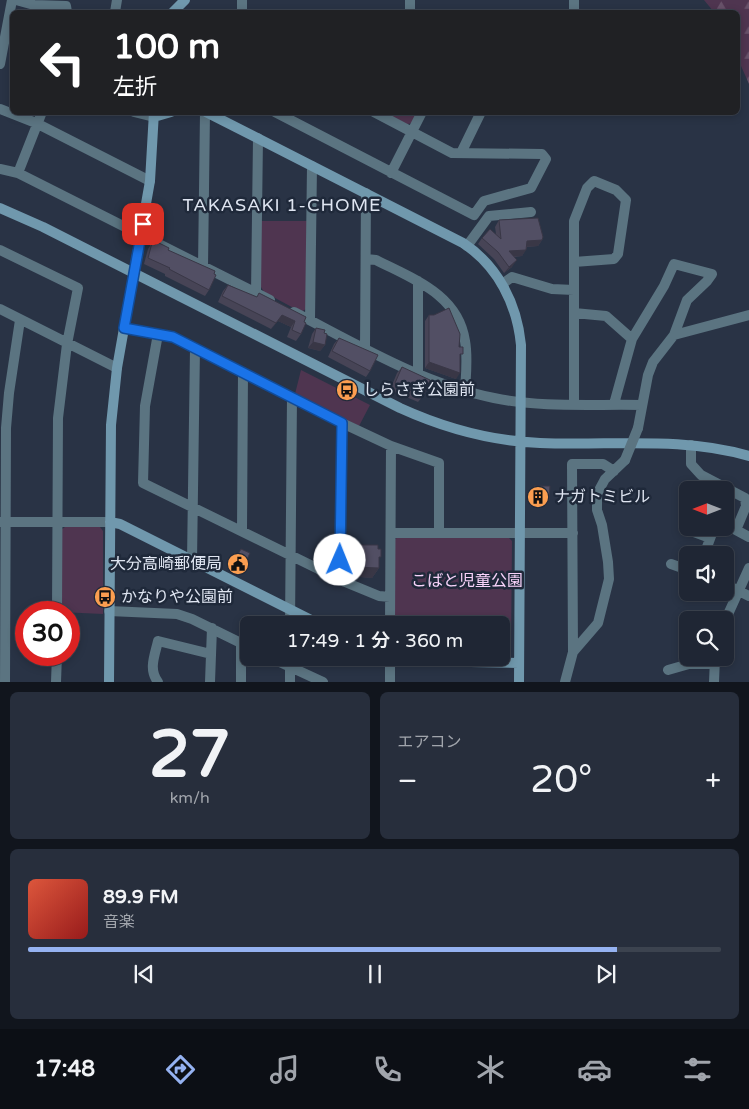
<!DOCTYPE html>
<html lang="ja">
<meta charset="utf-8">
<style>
:root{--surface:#1f2634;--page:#272e3c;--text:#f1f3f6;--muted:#a1a5ac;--line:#3c434f;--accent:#95b2f1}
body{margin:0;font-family:"Varela Round","Noto Sans JP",sans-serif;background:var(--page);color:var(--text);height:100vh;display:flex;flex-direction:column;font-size:19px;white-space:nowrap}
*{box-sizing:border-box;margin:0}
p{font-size:16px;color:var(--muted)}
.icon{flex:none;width:28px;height:28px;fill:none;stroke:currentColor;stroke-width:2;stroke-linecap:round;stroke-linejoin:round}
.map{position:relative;height:682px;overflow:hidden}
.panel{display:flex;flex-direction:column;gap:10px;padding:10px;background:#11151d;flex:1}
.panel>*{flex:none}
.top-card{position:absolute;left:10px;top:10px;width:730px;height:105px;border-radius:8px;box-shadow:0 2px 8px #0003,0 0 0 1px var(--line);background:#202124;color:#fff;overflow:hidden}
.needle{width:32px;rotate:270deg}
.tools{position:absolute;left:679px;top:481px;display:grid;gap:10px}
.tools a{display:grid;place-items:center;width:55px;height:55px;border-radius:8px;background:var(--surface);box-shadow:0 2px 8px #0003,0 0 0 1px var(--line);font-size:25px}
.speed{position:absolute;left:15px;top:601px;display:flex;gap:10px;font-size:25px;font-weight:700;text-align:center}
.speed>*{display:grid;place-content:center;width:65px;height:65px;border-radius:50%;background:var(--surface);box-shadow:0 2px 8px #0003,0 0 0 1px var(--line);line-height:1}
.speed .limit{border:8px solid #d22;background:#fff;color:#111}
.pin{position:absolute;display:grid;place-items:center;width:42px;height:42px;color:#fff;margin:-21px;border-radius:10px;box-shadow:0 2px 8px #0006}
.me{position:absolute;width:55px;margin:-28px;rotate:1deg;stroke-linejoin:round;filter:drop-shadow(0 0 4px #0008)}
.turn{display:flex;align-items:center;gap:18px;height:105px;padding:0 20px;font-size:22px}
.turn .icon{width:65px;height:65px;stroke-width:2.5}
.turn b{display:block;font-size:35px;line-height:42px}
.big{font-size:38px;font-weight:600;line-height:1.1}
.panel .widget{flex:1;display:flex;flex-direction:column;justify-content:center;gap:8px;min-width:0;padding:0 18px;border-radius:8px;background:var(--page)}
.panel .dial{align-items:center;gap:0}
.dial b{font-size:65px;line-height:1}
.song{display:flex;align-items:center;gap:15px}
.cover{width:60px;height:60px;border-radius:8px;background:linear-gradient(135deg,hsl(10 70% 55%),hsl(0 70% 35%))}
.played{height:5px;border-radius:2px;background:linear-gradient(90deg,var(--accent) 85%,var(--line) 85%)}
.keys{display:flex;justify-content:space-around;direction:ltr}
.heat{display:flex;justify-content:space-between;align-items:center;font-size:28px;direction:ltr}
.panel .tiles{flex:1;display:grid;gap:10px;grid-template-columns:1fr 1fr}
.widget:last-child{grid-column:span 2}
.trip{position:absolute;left:240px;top:616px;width:270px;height:50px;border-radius:8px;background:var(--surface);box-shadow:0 2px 8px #0003,0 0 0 1px var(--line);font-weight:600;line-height:50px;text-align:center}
.dock{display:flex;height:80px;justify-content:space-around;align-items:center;background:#0c0f15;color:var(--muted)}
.dock .icon{width:35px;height:35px}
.dock .active{color:var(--accent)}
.dock b{font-size:22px;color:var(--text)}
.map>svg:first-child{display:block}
.forest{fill:url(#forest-firs)}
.park{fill:#4f3550}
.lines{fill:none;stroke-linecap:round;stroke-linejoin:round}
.street{stroke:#5b7481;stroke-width:10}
.secondary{stroke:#7098ad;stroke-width:10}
.street-bridge{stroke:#5b7481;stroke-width:10}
.wall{fill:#474456}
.shaded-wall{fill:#393746}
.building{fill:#524f64;stroke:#393746}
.route-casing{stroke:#114b97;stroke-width:12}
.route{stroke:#1a73e8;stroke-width:9}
.labels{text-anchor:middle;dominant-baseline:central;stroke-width:5;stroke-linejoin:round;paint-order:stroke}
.poi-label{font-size:16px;fill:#dfe5f1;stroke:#1f293a;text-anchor:start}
.park-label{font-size:16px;fill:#f7d2f9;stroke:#1f293a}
.neighbourhood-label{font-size:18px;letter-spacing:1px;fill:#dfe5f1;stroke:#1f293a}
</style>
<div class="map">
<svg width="749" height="682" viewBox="0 0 749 682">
<defs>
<pattern id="forest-firs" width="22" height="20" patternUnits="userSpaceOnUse" patternTransform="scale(1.25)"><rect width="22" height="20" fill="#4f3550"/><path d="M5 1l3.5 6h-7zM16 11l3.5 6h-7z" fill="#68526a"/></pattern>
</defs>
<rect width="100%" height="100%" fill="#293345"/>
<path class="forest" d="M 704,0 L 749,0 L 749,84 L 738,59 L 738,12 L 714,12 Z"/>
<path class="park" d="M 385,113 L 418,113 L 413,123 L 407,124 Z
M 261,221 L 307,221 L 306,309 L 301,312 L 264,292 L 261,287 Z
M 301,370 L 370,405 L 359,426 L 295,394 Z
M 65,527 L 100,527 L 103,531 L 103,614 L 60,612 L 61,530 Z
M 398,537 L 508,537 L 512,541 L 511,652 L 507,655 L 501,655 L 501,625 L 393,625 L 394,540 Z"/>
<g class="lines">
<path class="street" d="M 16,0 L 34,5 L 66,6 L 67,12
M 115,12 L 117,0
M 242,12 L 242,0
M 410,12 L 410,0
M 574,12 L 574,0
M 0,64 L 12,0
M 0,109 L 36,123 L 150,181
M 134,112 L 154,117
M 275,112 L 474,215 L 484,201 L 531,188 L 546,159 L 542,154 L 452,153 L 374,112
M 461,153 L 481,112
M 0,169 L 18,173 L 270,300
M 18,173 L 42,112
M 391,173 L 422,112
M 467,246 L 489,216 L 531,212
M 0,250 L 78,288 L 67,344 L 58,418 L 57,612
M 366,259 L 376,260 C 413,279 458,294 465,341 C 468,357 466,374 465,391
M 574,262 L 614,259 L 618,254 L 626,200 L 616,190 L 594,181 L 587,188 L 574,221 L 574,403
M 203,267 L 205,112
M 502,284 L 512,277 L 552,289 L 574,290
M 256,293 L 258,138
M 0,309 L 117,368
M 294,312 C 358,345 423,384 494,398 C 541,408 593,404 642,405
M 574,313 L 606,316 L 632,339
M 310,320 L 312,166
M 124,328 L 173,337 L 342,423 L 391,446 L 439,463 L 439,533
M 158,334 L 145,406 L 143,483 L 345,582 L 379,596 L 390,597
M 674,335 L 749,315
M 365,348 L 366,193
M 418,374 L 418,281
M 614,404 L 632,339 L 664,286 L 674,264 L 712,274 L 707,281 L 687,300 L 674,335 L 653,362 L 648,375 L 638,428
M 691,445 L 691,464 L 701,475 L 745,498 L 746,506 L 736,530 L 749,537
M 1,522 L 110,522
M 242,530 L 243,372
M 694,532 L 710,538
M 391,533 L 573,533
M 704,555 L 714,528
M 192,561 L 195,348
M 671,564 L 688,570
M 340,580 L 342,423
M 725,584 L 749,596
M 109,611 L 177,614 L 192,619 L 249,647
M 725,621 L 749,568
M 290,625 L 292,397
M 390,625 L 391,446
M 573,652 L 572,464 L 603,464 L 614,471
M 271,658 L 323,682
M 668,670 L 689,664 L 714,664
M 5,682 L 6,428 L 9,393 L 20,320
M 56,682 L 57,655
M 158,682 C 148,669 155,655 158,641 L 211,654
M 210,682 L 212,628
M 241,682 L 241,643
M 290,682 L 290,658
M 390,682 L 390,658
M 565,682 L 573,652 L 598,623 L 609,579 L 608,562 L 602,525 L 597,510 L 597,494 L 605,479 L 625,460
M 714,682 L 715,658"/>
<path class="secondary" d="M 173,12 L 185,0
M 206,112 L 463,243 C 498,266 517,304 521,345 L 519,682
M 154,117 L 171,112
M 0,208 L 43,227 L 400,408 C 444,428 492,441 540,443 C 610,446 682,436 749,456
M 110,522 L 120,524 L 321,625
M 433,658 L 471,662 L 519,663
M 109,682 L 111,425 L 117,368 L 150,181 L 154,112"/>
<path class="street-bridge" d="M 625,460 L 638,428"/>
</g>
<path class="wall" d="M 499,220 L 542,240 L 538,246 L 527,247 L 522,256 L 514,257 L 512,267 L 504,273 L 494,259 L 478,244 L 482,238 L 496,234 L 495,227 Z
M 157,242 L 168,250 L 214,274 L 209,290 L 205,296 L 165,276 L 165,274 L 144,264 L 148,249 L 152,243 L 155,244 Z
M 228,285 L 304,322 L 301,334 L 296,341 L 287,337 L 291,327 L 278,321 L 271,329 L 218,302 L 223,291 Z
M 429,315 L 459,347 L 460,358 L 456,379 L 425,368 L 425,321 Z
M 316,328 L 324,333 L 325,345 L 320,351 L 308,348 L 312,334 Z
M 339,338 L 370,371 L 366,377 L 328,357 L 334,344 Z
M 402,367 L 423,396 L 418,402 L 390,390 L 397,373 Z
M 534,486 L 549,500 L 545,506 L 530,506 L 530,492 Z
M 355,545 L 379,560 L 379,568 L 372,578 L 349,576 L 349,554 Z
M 241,549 L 244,566 L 239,572 L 230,568 L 237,555 Z"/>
<path class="shaded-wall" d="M 542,240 L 538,246 L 523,247 L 527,241 Z
M 526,250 L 522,256 L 505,257 L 509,251 Z
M 517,260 L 512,267 L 504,273 L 509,267 Z
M 282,315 L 295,321 L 291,327 L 278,321 L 271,329 Z
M 313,342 L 325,345 L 320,351 L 308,348 Z
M 429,362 L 460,373 L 456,379 L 425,368 Z
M 534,500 L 549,500 L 545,506 L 530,506 Z
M 355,567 L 379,568 L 372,578 L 349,576 Z"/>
<path class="building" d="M 538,218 L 543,237 L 542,240 L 527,241 L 526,250 L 509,251 L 517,260 L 509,267 L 498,252 L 482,238 L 490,229 L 501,239 L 499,220 Z
M 157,242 L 169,248 L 168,250 L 215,271 L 214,274 L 216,275 L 209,290 L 169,269 L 170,268 L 148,258 L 152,243 L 155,245 Z
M 228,285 L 257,297 L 259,293 L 306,317 L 304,322 L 306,323 L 301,334 L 292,330 L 295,321 L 282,315 L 276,323 L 222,296 Z
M 449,308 L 460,334 L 459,347 L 463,347 L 463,354 L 460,354 L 460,373 L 429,362 L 429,315 L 434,315 Z
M 316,328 L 325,330 L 324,333 L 327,334 L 325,345 L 313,342 Z
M 339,338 L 378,355 L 370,371 L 332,351 Z
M 402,367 L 430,380 L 423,396 L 395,383 Z
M 534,486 L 550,486 L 549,500 L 534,500 Z
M 355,545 L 378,545 L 378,549 L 381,549 L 381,557 L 379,557 L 379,568 L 355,567 Z
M 241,549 L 250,553 L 244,566 L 234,561 Z"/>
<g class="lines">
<g class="route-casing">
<path id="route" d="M 143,224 L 124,328 L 173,337 L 342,423 L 340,560"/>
</g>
<use href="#route" class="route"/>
</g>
<defs>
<g id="bus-disc" transform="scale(1.125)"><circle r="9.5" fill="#fb9e50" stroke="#1f293a"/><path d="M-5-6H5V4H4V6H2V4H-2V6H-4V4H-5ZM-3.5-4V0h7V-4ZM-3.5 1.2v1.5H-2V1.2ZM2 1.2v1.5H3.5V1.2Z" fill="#111"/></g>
<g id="building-disc" transform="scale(1.125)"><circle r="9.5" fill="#fb9e50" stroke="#1f293a"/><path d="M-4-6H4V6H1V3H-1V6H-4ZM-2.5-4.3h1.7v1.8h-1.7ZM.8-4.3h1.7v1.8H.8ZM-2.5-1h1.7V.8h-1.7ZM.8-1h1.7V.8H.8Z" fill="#111"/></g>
<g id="civic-disc" transform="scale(1.125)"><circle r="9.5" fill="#fb9e50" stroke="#1f293a"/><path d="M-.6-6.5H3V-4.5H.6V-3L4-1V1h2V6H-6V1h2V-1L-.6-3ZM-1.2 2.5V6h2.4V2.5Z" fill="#111"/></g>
</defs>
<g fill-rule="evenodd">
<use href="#bus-disc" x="347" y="390"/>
<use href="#building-disc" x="538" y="497"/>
<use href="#civic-disc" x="238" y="564"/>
<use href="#bus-disc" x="105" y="597"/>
</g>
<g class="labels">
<g class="poi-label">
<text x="363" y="390">しらさぎ公園前</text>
<text x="554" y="497">ナガトミビル</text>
<text x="222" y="564" text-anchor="end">大分高崎郵便局</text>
<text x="121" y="597">かなりや公園前</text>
</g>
<g class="park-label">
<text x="467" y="581">こばと児童公園</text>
</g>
<g class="neighbourhood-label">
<text x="282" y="205">TAKASAKI 1-CHOME</text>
</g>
</g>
</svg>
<div class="tools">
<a><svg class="needle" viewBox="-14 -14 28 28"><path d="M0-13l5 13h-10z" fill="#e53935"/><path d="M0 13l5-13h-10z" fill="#a1a5ac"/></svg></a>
<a><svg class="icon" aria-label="sound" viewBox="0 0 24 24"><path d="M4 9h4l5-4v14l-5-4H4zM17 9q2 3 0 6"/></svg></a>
<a><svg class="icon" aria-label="search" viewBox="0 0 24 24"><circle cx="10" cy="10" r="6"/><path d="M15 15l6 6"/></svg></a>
</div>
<div class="speed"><div class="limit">30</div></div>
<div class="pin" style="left:143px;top:224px;background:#d93025"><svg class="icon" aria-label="arrive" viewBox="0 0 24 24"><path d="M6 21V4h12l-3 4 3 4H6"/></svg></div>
<svg class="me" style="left:340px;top:560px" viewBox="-20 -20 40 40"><circle r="19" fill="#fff"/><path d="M0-13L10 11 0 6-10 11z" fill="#1a73e8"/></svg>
<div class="trip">17:49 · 1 分 · 360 m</div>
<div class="top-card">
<div class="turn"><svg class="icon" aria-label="left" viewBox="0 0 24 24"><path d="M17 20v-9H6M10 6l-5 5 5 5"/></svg><div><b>100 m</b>左折</div></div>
</div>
</div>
<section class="panel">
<div class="tiles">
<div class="widget dial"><b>27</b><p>km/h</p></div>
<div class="widget"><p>エアコン</p>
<div class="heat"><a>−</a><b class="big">20°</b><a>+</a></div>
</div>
<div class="widget">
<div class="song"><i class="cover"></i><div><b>89.9 FM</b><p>音楽</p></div></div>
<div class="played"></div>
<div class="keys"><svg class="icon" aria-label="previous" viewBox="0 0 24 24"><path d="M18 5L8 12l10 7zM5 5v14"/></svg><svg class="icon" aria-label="pause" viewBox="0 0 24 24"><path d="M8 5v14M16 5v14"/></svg><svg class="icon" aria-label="next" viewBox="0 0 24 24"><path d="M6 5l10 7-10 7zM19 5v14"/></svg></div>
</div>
</div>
</section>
<nav class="dock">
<b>17:48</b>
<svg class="icon active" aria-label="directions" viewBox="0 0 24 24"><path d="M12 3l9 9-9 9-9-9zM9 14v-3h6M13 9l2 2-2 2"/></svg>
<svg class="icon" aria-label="music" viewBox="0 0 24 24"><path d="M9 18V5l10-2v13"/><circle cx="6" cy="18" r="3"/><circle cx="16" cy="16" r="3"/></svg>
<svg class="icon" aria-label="phone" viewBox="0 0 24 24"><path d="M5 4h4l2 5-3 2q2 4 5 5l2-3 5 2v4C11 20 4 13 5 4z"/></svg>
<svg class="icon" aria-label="climate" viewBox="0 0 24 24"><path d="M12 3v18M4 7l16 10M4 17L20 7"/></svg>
<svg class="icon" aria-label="car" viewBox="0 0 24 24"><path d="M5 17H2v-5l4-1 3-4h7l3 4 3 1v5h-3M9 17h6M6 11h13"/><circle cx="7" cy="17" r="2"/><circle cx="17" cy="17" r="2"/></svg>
<svg class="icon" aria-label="filters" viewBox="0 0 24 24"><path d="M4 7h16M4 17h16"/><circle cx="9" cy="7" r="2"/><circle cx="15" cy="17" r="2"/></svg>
</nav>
